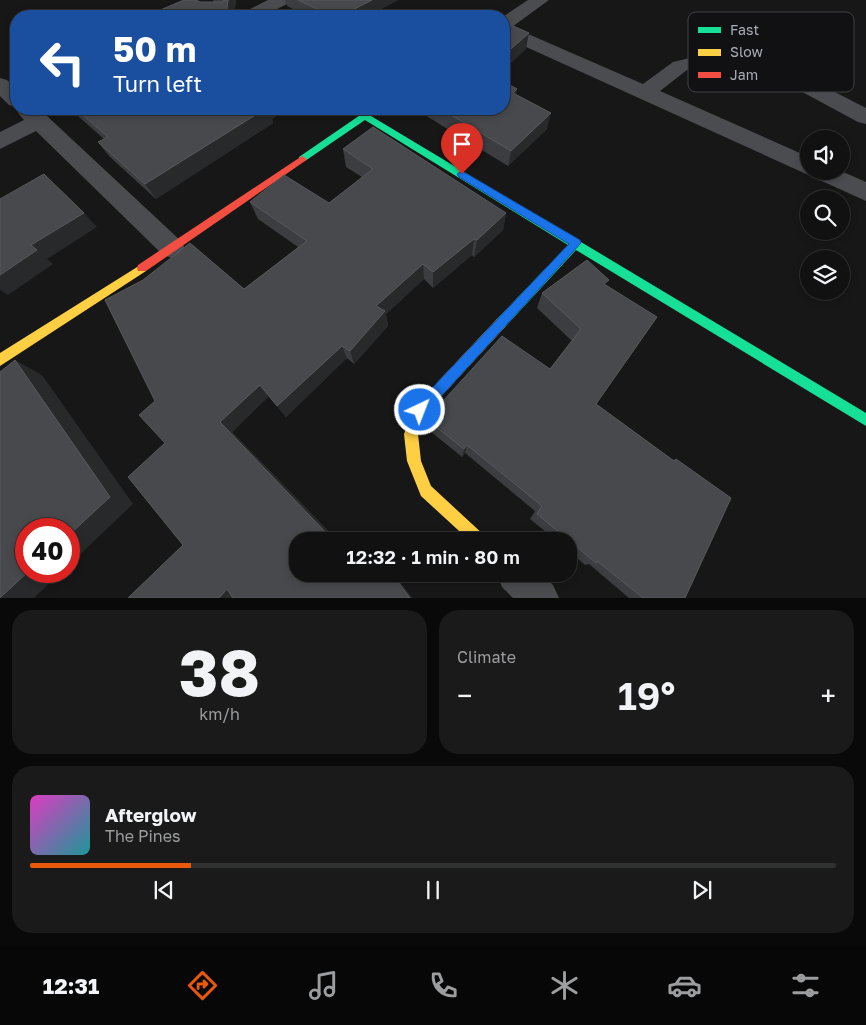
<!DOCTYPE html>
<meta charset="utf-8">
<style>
:root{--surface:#111;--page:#1a1a1a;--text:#f1f3f6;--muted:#9c9d9f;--line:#303131;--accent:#ea580c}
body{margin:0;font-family:"Golos Text",sans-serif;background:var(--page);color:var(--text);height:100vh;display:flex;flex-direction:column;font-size:19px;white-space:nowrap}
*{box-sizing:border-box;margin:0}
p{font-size:16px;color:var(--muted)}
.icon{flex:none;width:28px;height:28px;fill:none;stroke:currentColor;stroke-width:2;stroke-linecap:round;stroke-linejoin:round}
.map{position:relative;height:598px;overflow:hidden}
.side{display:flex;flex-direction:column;gap:12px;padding:12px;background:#090909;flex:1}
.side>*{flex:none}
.hud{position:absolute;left:10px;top:10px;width:500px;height:105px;border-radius:20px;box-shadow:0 2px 8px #0003,0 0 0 1px var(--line);background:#1a4fa0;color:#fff;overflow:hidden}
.fabs{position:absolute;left:800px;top:130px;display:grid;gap:10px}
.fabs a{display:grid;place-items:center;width:50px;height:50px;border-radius:50%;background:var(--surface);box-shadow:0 2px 8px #0003,0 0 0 1px var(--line);font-size:25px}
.speed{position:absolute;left:15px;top:518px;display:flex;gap:10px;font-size:25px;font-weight:700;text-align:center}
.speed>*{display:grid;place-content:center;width:65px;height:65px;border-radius:50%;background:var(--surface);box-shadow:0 2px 8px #0003,0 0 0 1px var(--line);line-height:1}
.speed .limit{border:8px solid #d22;background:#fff;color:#111}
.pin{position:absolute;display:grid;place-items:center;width:42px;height:42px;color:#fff;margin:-51px -21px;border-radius:50% 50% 50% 0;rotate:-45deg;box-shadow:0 0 5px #0007}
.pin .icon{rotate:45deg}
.me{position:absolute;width:55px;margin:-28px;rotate:43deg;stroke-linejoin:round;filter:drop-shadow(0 0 4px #0008)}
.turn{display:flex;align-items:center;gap:18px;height:105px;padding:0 20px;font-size:22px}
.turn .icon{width:65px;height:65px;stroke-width:2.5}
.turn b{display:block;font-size:35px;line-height:42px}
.big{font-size:38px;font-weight:600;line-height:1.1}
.side .card{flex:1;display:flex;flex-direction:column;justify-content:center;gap:8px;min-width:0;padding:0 18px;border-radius:20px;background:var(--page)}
.side .dial{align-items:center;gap:0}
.dial b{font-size:65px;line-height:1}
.song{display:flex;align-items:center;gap:15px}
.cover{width:60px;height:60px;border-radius:8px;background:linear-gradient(135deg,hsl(310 70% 55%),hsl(180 70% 35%))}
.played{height:5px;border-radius:2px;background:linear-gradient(90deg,var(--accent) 20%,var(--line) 20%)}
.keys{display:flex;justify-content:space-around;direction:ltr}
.heat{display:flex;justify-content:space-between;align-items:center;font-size:28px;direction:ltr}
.side .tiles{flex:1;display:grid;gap:12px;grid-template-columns:1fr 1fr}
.card:last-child{grid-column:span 2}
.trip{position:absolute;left:289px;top:532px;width:288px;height:50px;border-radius:20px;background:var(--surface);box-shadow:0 2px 8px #0003,0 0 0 1px var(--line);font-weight:600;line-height:50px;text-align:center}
.tabs{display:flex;height:80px;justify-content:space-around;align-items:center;background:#070707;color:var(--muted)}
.tabs .icon{width:35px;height:35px}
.tabs .active{color:var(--accent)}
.tabs b{font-size:22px;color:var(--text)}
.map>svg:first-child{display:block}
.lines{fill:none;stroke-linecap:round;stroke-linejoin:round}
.street{fill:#4b4c50;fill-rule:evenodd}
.fast{fill:#16e098;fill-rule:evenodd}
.slow{fill:#ffcf43;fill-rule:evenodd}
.jam{fill:#f24e42;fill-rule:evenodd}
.wall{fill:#3c3d40}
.shaded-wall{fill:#28292a}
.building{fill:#48494d;stroke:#57595e}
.route{fill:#1a73e8;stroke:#114b97}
.key{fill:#111113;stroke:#3e4045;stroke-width:1}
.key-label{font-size:14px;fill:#a8adb8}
</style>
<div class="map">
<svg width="866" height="598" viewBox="0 0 866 598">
<rect width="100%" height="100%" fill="#171717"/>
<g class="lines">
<path class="street" d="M 268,0 L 290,0 L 287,4 L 263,16 L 235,16 L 238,12 L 248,10 Z
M 528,0 L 549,0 L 512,27 L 643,84 L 673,62 L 742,46 L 749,48 L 866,108 L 866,124 L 858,122 L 739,58 L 687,70 L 660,91 L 809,157 L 809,171 L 841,171 L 866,182 L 866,201 L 504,37 L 504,16 Z
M 0,78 L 7,80 L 16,88 L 16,107 L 9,105 L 0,96 Z
M 16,108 L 38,109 L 47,116 L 181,241 L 185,248 L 181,255 L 172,258 L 163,255 L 36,131 L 0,149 L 0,132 L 24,120 L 19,114 Z
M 497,574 L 542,574 L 553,585 L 559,598 L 513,598 L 502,587 Z"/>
<path class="fast" d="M 369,109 L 379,109 L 371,116 L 866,413 L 866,426 L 576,250 L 505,327 L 501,328 L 497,327 L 495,323 L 497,319 L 568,245 L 365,120 L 305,161 L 299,161 L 299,157 Z"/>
<path class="slow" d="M 142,264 L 146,265 L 147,268 L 146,271 L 0,366 L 0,353 Z
M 501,318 L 505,319 L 507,323 L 505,327 L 425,414 L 418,434 L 421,461 L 431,486 L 485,536 L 487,541 L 470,541 L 421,496 L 407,461 L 404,434 L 415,406 L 497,319 Z"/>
<path class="jam" d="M 302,156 L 307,159 L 305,161 L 146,271 L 138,271 L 137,268 L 138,265 Z"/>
</g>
<path class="wall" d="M 213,0 L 236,0 L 234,16 L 200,2 L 214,2 Z
M 285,0 L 398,0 L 368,16 L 307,16 L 287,6 Z
M 516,95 L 547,129 L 508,166 L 415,109 L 504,109 Z
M 70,109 L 287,109 L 272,119 L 273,123 L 156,199 L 110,157 L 98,142 L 104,139 Z
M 343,149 L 506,213 L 503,230 L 474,257 L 472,255 L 433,288 L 424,279 L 386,314 L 388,326 L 354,364 L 347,358 L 286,417 L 269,396 L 232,432 L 338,541 L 298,541 L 298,574 L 394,574 L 412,598 L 128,598 L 183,545 L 165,443 L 155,401 L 244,289 L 298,247 L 258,219 L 250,202 L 329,203 L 362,177 L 346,167 Z
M 606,285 L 596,404 L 673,460 L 676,459 L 685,598 L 629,598 L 589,564 L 585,565 L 568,550 L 568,541 L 557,541 L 530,519 L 535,511 L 465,453 L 462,457 L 430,431 L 430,422 L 550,369 L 572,341 L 537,308 L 542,293 Z"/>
<path class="shaded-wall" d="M 228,0 L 236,0 L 234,16 L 226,16 Z
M 372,0 L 398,0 L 368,16 L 341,16 Z
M 529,33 L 526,49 L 504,70 L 504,55 Z
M 517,89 L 515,105 L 513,93 Z
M 265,109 L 287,109 L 272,119 L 273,123 L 156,199 L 145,184 Z
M 551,113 L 547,129 L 508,166 L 511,151 Z
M 84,213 L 97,227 L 47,259 L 53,264 L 8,295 L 0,290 L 0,275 L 31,245 Z
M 506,213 L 503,230 L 474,257 L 477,240 Z
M 474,239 L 472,255 L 433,288 L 433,272 Z
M 423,264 L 424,279 L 386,314 L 388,326 L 354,364 L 350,351 L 376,306 Z
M 342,346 L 347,358 L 286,417 L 277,406 Z
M 15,360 L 42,375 L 133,504 L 69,565 L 69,535 Z
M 260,385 L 269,396 L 232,432 L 338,541 L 334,541 L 220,422 Z
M 467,445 L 465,453 L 462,457 L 464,449 Z
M 29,571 L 62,571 L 34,598 L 1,598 Z
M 392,574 L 394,574 L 412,598 L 410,598 Z
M 227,589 L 232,598 L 219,598 Z"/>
<path class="building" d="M 184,0 L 196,0 L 200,2 L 222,2 L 224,0 L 228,0 L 226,16 L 146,16 Z
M 298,0 L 372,0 L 341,16 L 332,16 Z
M 504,22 L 529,33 L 504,55 Z
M 16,49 L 16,57 L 10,51 Z
M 504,82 L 517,89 L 513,93 L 551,113 L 511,151 L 441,109 L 504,109 Z
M 76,109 L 265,109 L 145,184 L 98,142 L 108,137 Z
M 373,127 L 506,213 L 477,240 L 474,239 L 433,272 L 423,264 L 376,306 L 385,311 L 350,351 L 342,346 L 277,406 L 260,385 L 220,422 L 334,541 L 298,541 L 298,574 L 392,574 L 410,598 L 233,598 L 227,589 L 219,598 L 128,598 L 183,545 L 128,477 L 165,443 L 139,415 L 155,401 L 105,300 L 143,280 L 190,243 L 244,289 L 307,241 L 250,202 L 284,175 L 329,203 L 373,169 L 343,149 Z
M 44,174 L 84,213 L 31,245 L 37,250 L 0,275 L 0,199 Z
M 587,260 L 609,280 L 604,284 L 657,317 L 596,404 L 674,461 L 676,459 L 731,498 L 685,598 L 643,598 L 597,561 L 596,563 L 537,514 L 542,506 L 467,445 L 464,449 L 430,422 L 434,411 L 502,336 L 550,369 L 581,329 L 542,293 Z
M 15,360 L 110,497 L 69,535 L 69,529 L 26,529 L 26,571 L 29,571 L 0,598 L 0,372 Z"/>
<path class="route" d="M 462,171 L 580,240 L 581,243 L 425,414 L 420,416 L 416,414 L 414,410 L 416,405 L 569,244 L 459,177 L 457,174 Z"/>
<rect x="688" y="12" width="166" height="80" rx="8" class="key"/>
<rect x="698" y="27" width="23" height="6" fill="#16e098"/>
<rect x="698" y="49" width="23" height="7" fill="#ffcf43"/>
<rect x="698" y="72" width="23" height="6" fill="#f24e42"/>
<g class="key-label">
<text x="730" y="35">Fast</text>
<text x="730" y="57">Slow</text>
<text x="730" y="80">Jam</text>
</g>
</svg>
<div class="fabs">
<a><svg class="icon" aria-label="sound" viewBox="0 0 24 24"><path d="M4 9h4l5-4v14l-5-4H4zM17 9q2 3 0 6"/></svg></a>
<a><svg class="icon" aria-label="search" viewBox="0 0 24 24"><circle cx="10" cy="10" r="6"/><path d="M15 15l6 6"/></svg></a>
<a><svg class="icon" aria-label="layers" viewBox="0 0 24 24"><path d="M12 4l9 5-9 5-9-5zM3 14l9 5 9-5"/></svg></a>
</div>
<div class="speed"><div class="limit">40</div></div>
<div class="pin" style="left:462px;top:174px;background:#d93025"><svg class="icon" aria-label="arrive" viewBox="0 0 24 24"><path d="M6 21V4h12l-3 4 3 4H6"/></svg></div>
<svg class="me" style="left:420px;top:410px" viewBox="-20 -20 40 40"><circle r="17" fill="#1a73e8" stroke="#fff" stroke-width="3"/><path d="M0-11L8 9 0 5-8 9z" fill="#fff"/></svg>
<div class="trip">12:32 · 1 min · 80 m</div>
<div class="hud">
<div class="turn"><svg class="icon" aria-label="left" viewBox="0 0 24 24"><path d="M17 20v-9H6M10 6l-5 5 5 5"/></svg><div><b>50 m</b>Turn left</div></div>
</div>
</div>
<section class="side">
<div class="tiles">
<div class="card dial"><b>38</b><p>km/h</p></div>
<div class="card"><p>Climate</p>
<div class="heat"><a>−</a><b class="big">19°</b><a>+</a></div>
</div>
<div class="card">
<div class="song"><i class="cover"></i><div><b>Afterglow</b><p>The Pines</p></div></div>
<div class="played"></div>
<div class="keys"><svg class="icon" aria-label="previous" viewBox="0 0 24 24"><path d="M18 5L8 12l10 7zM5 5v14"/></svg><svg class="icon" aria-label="pause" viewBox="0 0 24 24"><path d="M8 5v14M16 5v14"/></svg><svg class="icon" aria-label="next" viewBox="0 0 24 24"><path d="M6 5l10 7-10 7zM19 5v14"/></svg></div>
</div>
</div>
</section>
<nav class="tabs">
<b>12:31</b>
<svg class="icon active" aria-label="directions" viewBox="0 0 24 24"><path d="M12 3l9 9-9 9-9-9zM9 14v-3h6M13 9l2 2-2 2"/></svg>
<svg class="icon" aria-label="music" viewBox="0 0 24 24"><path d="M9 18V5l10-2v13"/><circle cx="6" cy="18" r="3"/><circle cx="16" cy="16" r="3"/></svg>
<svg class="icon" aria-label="phone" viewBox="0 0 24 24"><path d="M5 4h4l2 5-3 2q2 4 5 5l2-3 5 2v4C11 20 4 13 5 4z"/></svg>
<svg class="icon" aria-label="climate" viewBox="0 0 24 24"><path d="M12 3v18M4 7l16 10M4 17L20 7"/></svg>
<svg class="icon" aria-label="car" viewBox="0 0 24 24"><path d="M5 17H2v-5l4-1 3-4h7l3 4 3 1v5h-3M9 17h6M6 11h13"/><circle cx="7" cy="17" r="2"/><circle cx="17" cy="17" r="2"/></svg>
<svg class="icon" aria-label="filters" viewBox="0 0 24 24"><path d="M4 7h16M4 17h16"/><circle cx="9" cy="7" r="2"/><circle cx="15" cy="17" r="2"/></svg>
</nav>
